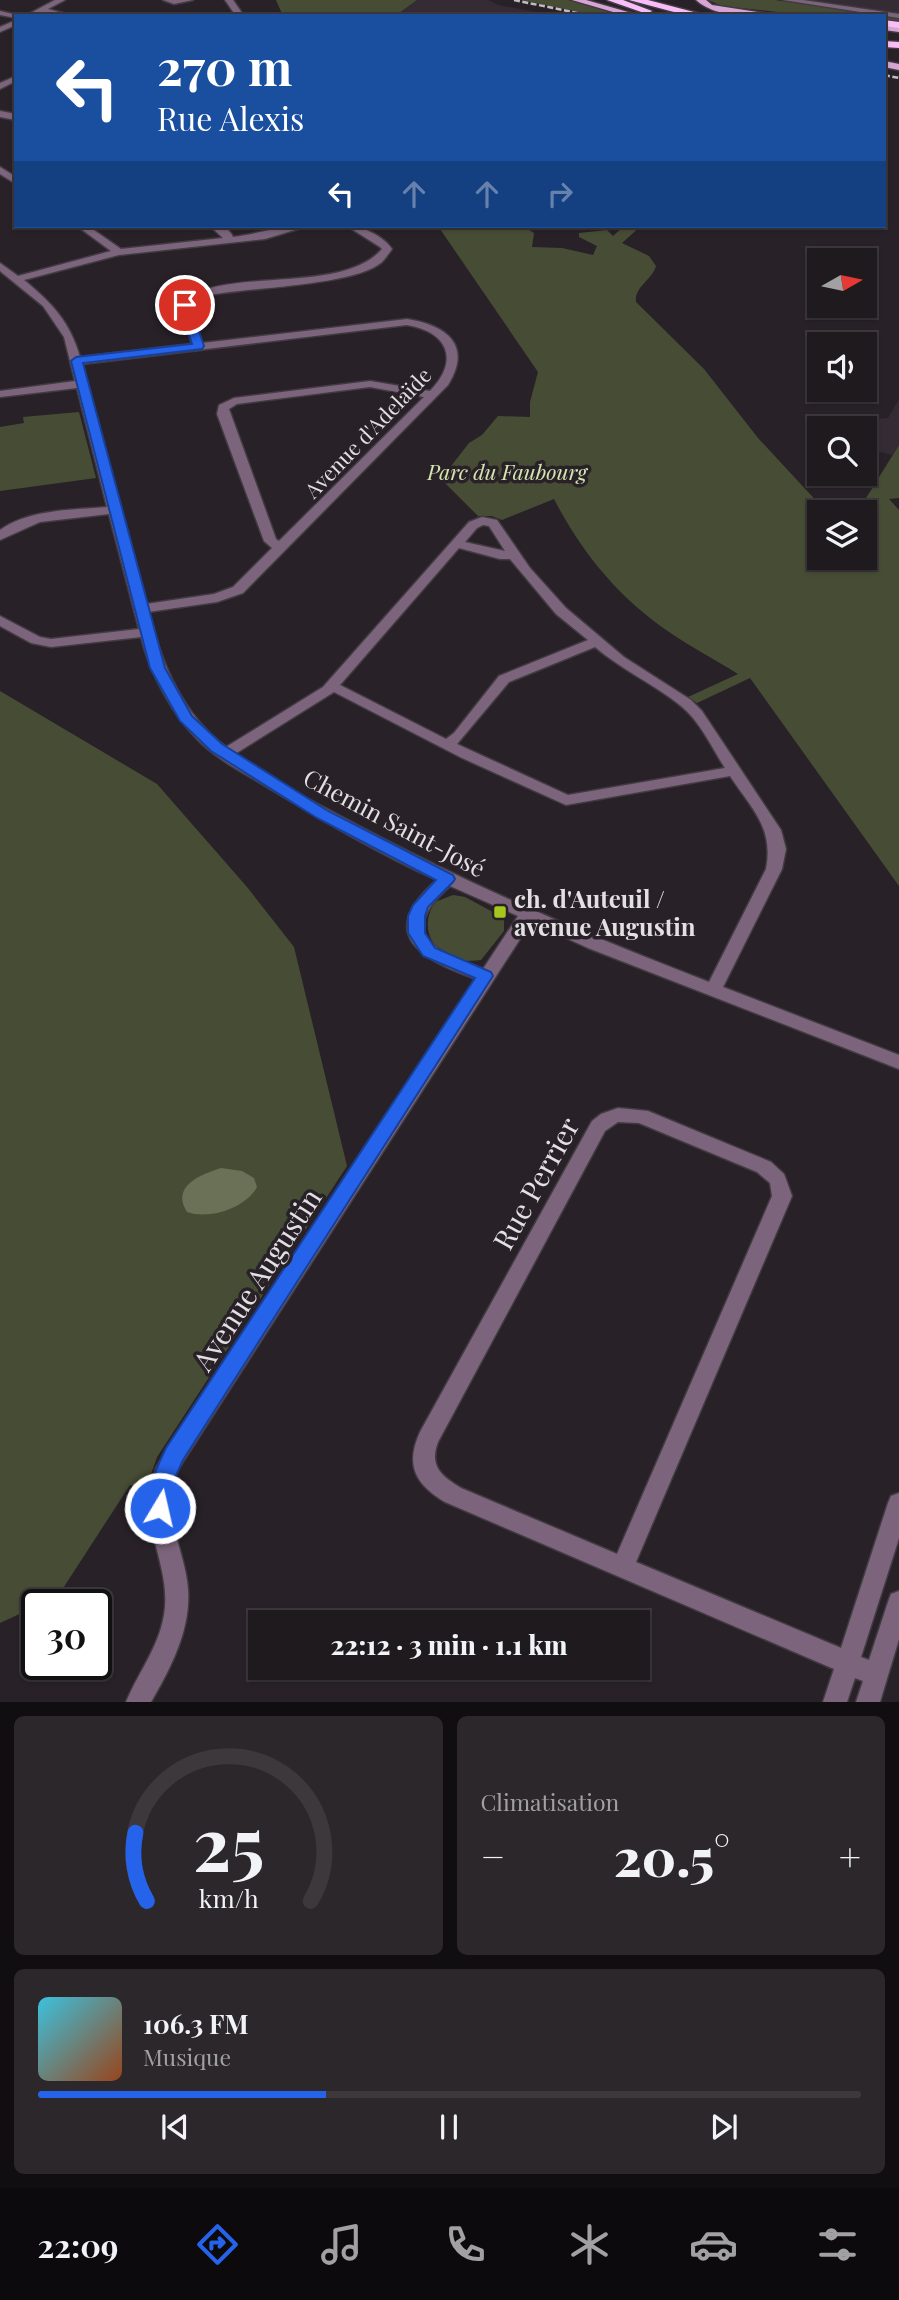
<!DOCTYPE html>
<html lang="fr">
<meta charset="utf-8">
<style>
:root{--surface:#1e1a1e;--page:#2b272b;--text:#f1f3f6;--muted:#a1a1a4;--line:#3c383c;--accent:#2563eb}
body{margin:0;font-family:"Playfair Display",serif;background:var(--page);color:var(--text);height:100vh;display:flex;flex-direction:column;font-size:26px;white-space:nowrap}
*{box-sizing:border-box;margin:0}
p{font-size:23px;color:var(--muted)}
.icon{flex:none;width:38px;height:38px;fill:none;stroke:currentColor;stroke-width:2;stroke-linecap:round;stroke-linejoin:round}
.map{position:relative;height:1702px;overflow:hidden}
.details{display:flex;flex-direction:column;gap:14px;padding:14px;background:#100e10;flex:1}
.details>*{flex:none}
.top-card{position:absolute;left:14px;top:14px;width:872px;height:214px;border-radius:0px;box-shadow:0 2px 5px #0004,0 0 0 2px var(--line);background:#1a4fa0;color:#fff;overflow:hidden}
.needle{width:46px;rotate:81deg}
.fabs{position:absolute;left:807px;top:248px;display:grid;gap:14px}
.fabs a{display:grid;place-items:center;width:70px;height:70px;border-radius:0px;background:var(--surface);box-shadow:0 2px 5px #0004,0 0 0 2px var(--line);font-size:35px}
.speed{position:absolute;left:21px;top:1589px;display:flex;gap:14px;font-size:35px;font-weight:700;text-align:center}
.speed>*{display:grid;place-content:center;width:91px;height:91px;border-radius:50%;background:var(--surface);box-shadow:0 2px 5px #0004,0 0 0 2px var(--line);line-height:1}
.speed .limit{border:4px solid #111;border-radius:10px;background:#fff;color:#111}
.pin{position:absolute;display:grid;place-items:center;width:60px;height:60px;color:#fff;margin:-30px;border:4px solid #fff;border-radius:50%;box-shadow:0 2px 7px #0007}
.me{position:absolute;width:77px;margin:-38px;rotate:9deg;stroke-linejoin:round;filter:drop-shadow(0 0 5px #0008)}
.turn{display:flex;align-items:center;gap:24px;height:147px;padding:0 28px;font-size:32px}
.turn .icon{width:91px;height:91px;stroke-width:2.5}
.turn b{display:block;font-size:49px;line-height:60px}
.lanes{display:flex;align-items:center;height:66px;padding:0 28px;background:#0003;justify-content:center;gap:35px;direction:ltr}
.lanes .off{opacity:.35}
.big{font-size:52px;font-weight:800;line-height:1.1}
.details .tile{flex:1;display:flex;flex-direction:column;justify-content:center;gap:10px;min-width:0;padding:0 24px;border-radius:10px;background:var(--page)}
.details .dial{align-items:center;gap:0}
.dial svg{height:182px;overflow:visible;fill:none;stroke:var(--line);stroke-width:7;stroke-linecap:round;text-anchor:middle}
.dial text{fill:var(--text);stroke:none}
.song{display:flex;align-items:center;gap:21px}
.cover{width:84px;height:84px;border-radius:10px;background:linear-gradient(135deg,hsl(190 70% 55%),hsl(20 70% 35%))}
.played{height:7px;border-radius:4px;background:linear-gradient(90deg,var(--accent) 35%,var(--line) 35%)}
.keys{display:flex;justify-content:space-around;direction:ltr}
.heat{display:flex;justify-content:space-between;align-items:center;font-size:38px;direction:ltr}
.details .tiles{flex:1;display:grid;gap:14px;grid-template-columns:1fr 1fr}
.tile:last-child{grid-column:span 2}
.trip{position:absolute;left:248px;top:1610px;width:402px;height:70px;border-radius:0px;background:var(--surface);box-shadow:0 2px 5px #0004,0 0 0 2px var(--line);font-weight:800;line-height:70px;text-align:center}
.menu{display:flex;height:112px;justify-content:space-around;align-items:center;background:#0c0a0c;color:var(--muted)}
.menu .icon{width:49px;height:49px}
.menu .active{color:var(--accent)}
.menu b{font-size:32px;color:var(--text)}
.map>svg:first-child{display:block}
.built{fill:#352b35}
.green{fill:#474d35;fill-rule:evenodd}
.water{fill:#6a7156}
.lines{fill:none;stroke-linecap:round;stroke-linejoin:round}
.minor-casing{stroke:#423c42;stroke-width:3}
.major-casing{stroke:#423c42;stroke-width:3}
.highway-casing{stroke:#423c42;stroke-width:3}
.minor{fill:#7c657c;fill-rule:evenodd}
.major{fill:#d6a5d5;fill-rule:evenodd}
.highway{fill:#f9bef9;fill-rule:evenodd}
.rail{stroke:#c1bdc1;stroke-width:2.5;stroke-dasharray:6 2.5;stroke-linecap:butt}
.route{fill:#2563eb;stroke:#184099;stroke-width:2}
.poi-dot{fill:#a7c71e;stroke:#282228;stroke-width:2.5}
.labels{text-anchor:middle;dominant-baseline:central;stroke-width:7;stroke-linejoin:round;paint-order:stroke}
.far-street-label{font-size:21px;fill:#e3dfe3;stroke:#282228}
.far-park-label{font-size:21px;font-style:italic;fill:#d7e6b1;stroke:#282228}
.street-label{font-size:24px;fill:#e3dfe3;stroke:#282228}
.poi-label{font-size:24px;font-weight:bold;fill:#e3dfe3;stroke:#282228;text-anchor:start}
.near-street-label{font-size:28px;fill:#e3dfe3;stroke:#282228}
</style>
<div class="map">
<svg width="899" height="1702" viewBox="0 0 899 1702">
<rect width="100%" height="100%" fill="#282228"/>
<path class="built" d="M 417,0 L 488,0 L 498,5 L 557,16 L 395,16 Z
M 798,0 L 899,0 L 899,13 L 825,4 Z
M 899,399 L 899,445 L 892,455 L 870,449 L 869,442 L 865,439 L 864,429 L 853,429 L 851,426 L 855,421 L 888,418 Z"/>
<path class="green" d="M 276,0 L 417,0 L 395,16 L 283,16 Z
M 521,0 L 568,0 L 629,16 L 598,16 Z
M 708,0 L 775,0 L 899,18 L 899,23 L 884,21 L 884,16 L 814,16 L 722,6 Z
M 438,226 L 523,226 L 534,233 L 532,247 L 562,248 L 593,255 L 597,246 L 579,237 L 579,233 L 607,230 L 613,236 L 624,226 L 641,226 L 622,243 L 649,256 L 656,266 C 652,280 634,287 636,302 L 704,369 L 758,438 L 821,506 L 858,511 L 899,445 L 899,498 L 889,499 L 899,510 L 899,886 L 750,678 L 697,703 L 688,697 L 738,674 C 716,660 691,647 669,632 C 618,597 582,553 554,499 L 502,520 L 492,516 L 478,516 L 441,479 L 469,443 L 482,435 L 498,416 L 530,417 L 530,402 L 538,372 ZM 819,513 L 864,513 L 864,558 L 819,558 Z
M 79,412 L 96,478 L 0,491 L 0,427 L 24,423 L 23,417 Z
M 0,691 L 157,784 L 247,887 L 294,947 L 347,1166 L 157,1457 L 146,1489 L 130,1485 L 58,1596 L 0,1623 Z
M 453,895 L 465,897 L 504,918 L 504,931 L 481,960 C 445,966 413,937 435,902 Z"/>
<path class="water" d="M 221,1168 L 242,1171 L 254,1178 L 257,1187 C 246,1208 209,1220 187,1212 C 170,1186 202,1174 221,1168 Z"/>
<g class="lines">
<g class="minor-casing">
<path id="minor" d="M 55,0 L 65,0 L 48,9 L 73,16 L 42,13 L 25,16 Z
M 163,0 L 193,0 L 174,4 Z
M 225,0 L 233,0 L 244,16 L 236,16 Z
M 783,0 L 803,0 L 899,14 L 899,18 Z
M 0,11 L 21,16 L 16,16 L 16,18 L 0,15 Z
M 16,20 L 16,25 L 0,32 L 0,27 Z
M 16,76 L 16,81 L 0,89 L 0,83 Z
M 0,111 L 16,114 L 16,120 L 0,117 Z
M 0,167 L 16,177 L 16,184 L 0,174 Z
M 77,226 L 88,226 L 121,249 L 223,238 L 210,226 C 220,226 228,226 233,237 C 257,234 283,225 308,226 L 265,239 L 119,255 L 24,280 C 52,303 70,322 80,357 L 192,344 L 180,305 C 216,264 341,297 382,249 L 380,247 L 347,226 C 363,226 383,236 392,249 C 389,253 386,258 382,262 C 353,287 241,287 200,297 L 191,306 L 202,343 L 407,319 C 446,325 473,345 448,385 L 243,593 L 217,602 L 148,612 C 162,664 182,714 226,747 L 323,687 L 469,522 L 482,517 L 497,520 L 530,568 L 566,608 L 624,657 L 691,700 L 702,711 L 781,830 L 786,849 L 782,869 L 723,987 L 899,1055 L 899,1069 L 588,948 L 531,922 L 177,1471 C 175,1480 172,1489 171,1498 C 169,1528 186,1558 188,1589 C 191,1629 171,1668 151,1702 L 126,1702 C 140,1669 162,1643 165,1607 C 168,1572 150,1540 149,1505 C 149,1493 153,1480 156,1468 L 476,979 C 420,959 375,934 437,880 C 379,854 322,820 267,787 C 244,773 216,759 197,739 C 171,712 150,673 141,637 L 51,647 L 31,643 L 0,626 L 0,616 L 40,637 L 51,639 L 139,629 L 109,514 L 40,522 L 0,540 L 0,530 C 30,509 72,510 107,507 L 77,388 L 0,397 L 0,391 L 75,381 L 64,337 L 43,306 L 0,271 L 0,263 L 18,276 L 111,251 ZM 407,325 C 448,332 460,360 430,391 L 370,381 L 234,398 L 219,405 L 217,414 L 264,541 L 272,548 L 233,587 L 214,594 L 146,604 L 82,364 ZM 370,387 L 424,397 L 279,541 L 276,539 L 229,409 L 237,404 ZM 483,525 L 489,526 L 505,551 L 465,542 L 477,528 ZM 459,548 L 500,559 L 510,559 L 556,614 L 588,640 L 499,676 L 454,733 L 446,739 L 340,685 ZM 595,647 C 622,670 654,684 681,706 C 700,721 712,748 725,768 L 568,795 L 457,744 L 509,682 ZM 334,692 L 462,758 L 566,805 L 730,776 C 752,809 774,828 766,869 L 709,982 C 589,936 472,886 359,826 C 318,804 274,782 235,754 ZM 450,886 L 518,916 L 483,969 C 433,951 396,933 450,886 Z
M 618,1108 L 648,1111 L 771,1162 L 784,1174 L 792,1196 L 636,1562 L 841,1648 L 888,1503 L 891,1496 L 899,1493 L 899,1538 L 861,1657 L 869,1660 L 888,1602 L 891,1594 L 899,1591 L 899,1639 L 880,1702 L 856,1702 L 863,1681 L 855,1678 L 847,1702 L 823,1702 L 834,1669 L 445,1502 C 415,1484 405,1465 420,1432 L 592,1121 L 601,1114 ZM 618,1122 L 639,1123 L 757,1172 L 770,1183 L 772,1196 L 617,1554 L 461,1488 C 441,1476 429,1466 438,1442 L 605,1131 Z"/>
</g>
<g class="major-casing">
<path id="major" d="M 572,0 L 586,0 L 642,16 L 627,16 Z
M 696,0 L 706,0 L 712,5 L 783,16 C 757,16 716,19 696,0 Z
M 884,24 L 899,26 L 899,32 L 884,30 Z
M 884,61 L 899,64 L 899,70 L 884,67 Z"/>
</g>
<g class="highway-casing">
<path id="highway" d="M 607,0 L 623,0 L 652,11 L 647,14 Z
M 629,0 L 648,0 L 709,16 L 689,16 Z
M 884,20 L 899,22 L 899,28 L 884,26 Z
M 884,41 L 899,42 L 899,48 L 884,47 Z"/>
</g>
<use href="#minor" class="minor"/>
<use href="#major" class="major"/>
<use href="#highway" class="highway"/>
<path class="rail" d="M 514,0 L 592,16
M 884,75 L 899,78"/>
</g>
<path class="route" d="M 185,302 L 190,305 L 204,346 L 202,349 L 83,363 L 165,668 L 192,716 L 222,744 L 328,811 L 453,875 L 455,879 L 453,882 L 428,907 L 425,916 L 425,933 L 435,948 L 491,972 L 493,976 L 183,1460 L 173,1482 L 168,1515 L 160,1518 L 152,1515 C 143,1494 157,1467 166,1448 L 475,978 L 423,956 L 408,933 L 408,916 L 413,905 L 436,880 L 317,818 L 211,751 L 180,721 L 150,668 L 71,361 L 76,357 L 192,344 L 179,305 Z"/>
<rect class="poi-dot" x="493" y="905" width="14" height="14" rx="3.5"/>
<g class="labels">
<g class="far-street-label">
<text transform="translate(367 432) rotate(-46)">Avenue d'Adelaïde</text>
</g>
<g class="far-park-label">
<text x="507" y="471">Parc du Faubourg</text>
</g>
<g class="street-label">
<text transform="translate(395 822) rotate(28)">Chemin Saint-José</text>
</g>
<g class="poi-label">
<text x="514" y="898">ch. d'Auteuil /<tspan x="514" dy="28">avenue Augustin</tspan></text>
</g>
<g class="near-street-label">
<text transform="translate(535 1183) rotate(-61)">Rue Perrier</text>
<text transform="translate(256 1279) rotate(-57)">Avenue Augustin</text>
</g>
</g>
</svg>
<div class="fabs">
<a><svg class="needle" viewBox="-14 -14 28 28"><path d="M0-13l5 13h-10z" fill="#e53935"/><path d="M0 13l5-13h-10z" fill="#a1a1a4"/></svg></a>
<a><svg class="icon" aria-label="sound" viewBox="0 0 24 24"><path d="M4 9h4l5-4v14l-5-4H4zM17 9q2 3 0 6"/></svg></a>
<a><svg class="icon" aria-label="search" viewBox="0 0 24 24"><circle cx="10" cy="10" r="6"/><path d="M15 15l6 6"/></svg></a>
<a><svg class="icon" aria-label="layers" viewBox="0 0 24 24"><path d="M12 4l9 5-9 5-9-5zM3 14l9 5 9-5"/></svg></a>
</div>
<div class="speed"><div class="limit">30</div></div>
<div class="pin" style="left:185px;top:305px;background:#d93025"><svg class="icon" aria-label="arrive" viewBox="0 0 24 24"><path d="M6 21V4h12l-3 4 3 4H6"/></svg></div>
<svg class="me" style="left:160px;top:1508px" viewBox="-20 -20 40 40"><circle r="17" fill="#2563eb" stroke="#fff" stroke-width="3"/><path d="M0-11L8 9 0 5-8 9z" fill="#fff"/></svg>
<div class="trip">22:12 · 3 min · 1.1 km</div>
<div class="top-card">
<div class="turn"><svg class="icon" aria-label="left" viewBox="0 0 24 24"><path d="M17 20v-9H6M10 6l-5 5 5 5"/></svg><div><b>270 m</b>Rue Alexis</div></div>
<div class="lanes"><svg class="icon" aria-label="left" viewBox="0 0 24 24"><path d="M17 20v-9H6M10 6l-5 5 5 5"/></svg><svg class="icon off" aria-label="ahead" viewBox="0 0 24 24"><path d="M12 20V5M6 11l6-6 6 6"/></svg><svg class="icon off" aria-label="ahead" viewBox="0 0 24 24"><path d="M12 20V5M6 11l6-6 6 6"/></svg><svg class="icon off" aria-label="right" viewBox="0 0 24 24"><path d="M7 20v-9h11M14 6l5 5-5 5"/></svg></div>
</div>
</div>
<section class="details">
<div class="tiles">
<div class="tile dial"><svg viewBox="0 0 100 80">
<path d="M14 69A42 42 0 1 1 86 69"/>
<path d="M14 69A42 42 0 0 1 9 39" stroke="#2563eb"/>
<text x="50" y="56" font-size="32" font-weight="700">25</text>
<text x="50" y="72" font-size="11">km/h</text>
</svg></div>
<div class="tile"><p>Climatisation</p>
<div class="heat"><a>−</a><b class="big">20.5°</b><a>+</a></div>
</div>
<div class="tile">
<div class="song"><i class="cover"></i><div><b>106.3 FM</b><p>Musique</p></div></div>
<div class="played"></div>
<div class="keys"><svg class="icon" aria-label="previous" viewBox="0 0 24 24"><path d="M18 5L8 12l10 7zM5 5v14"/></svg><svg class="icon" aria-label="pause" viewBox="0 0 24 24"><path d="M8 5v14M16 5v14"/></svg><svg class="icon" aria-label="next" viewBox="0 0 24 24"><path d="M6 5l10 7-10 7zM19 5v14"/></svg></div>
</div>
</div>
</section>
<nav class="menu">
<b>22:09</b>
<svg class="icon active" aria-label="directions" viewBox="0 0 24 24"><path d="M12 3l9 9-9 9-9-9zM9 14v-3h6M13 9l2 2-2 2"/></svg>
<svg class="icon" aria-label="music" viewBox="0 0 24 24"><path d="M9 18V5l10-2v13"/><circle cx="6" cy="18" r="3"/><circle cx="16" cy="16" r="3"/></svg>
<svg class="icon" aria-label="phone" viewBox="0 0 24 24"><path d="M5 4h4l2 5-3 2q2 4 5 5l2-3 5 2v4C11 20 4 13 5 4z"/></svg>
<svg class="icon" aria-label="climate" viewBox="0 0 24 24"><path d="M12 3v18M4 7l16 10M4 17L20 7"/></svg>
<svg class="icon" aria-label="car" viewBox="0 0 24 24"><path d="M5 17H2v-5l4-1 3-4h7l3 4 3 1v5h-3M9 17h6M6 11h13"/><circle cx="7" cy="17" r="2"/><circle cx="17" cy="17" r="2"/></svg>
<svg class="icon" aria-label="filters" viewBox="0 0 24 24"><path d="M4 7h16M4 17h16"/><circle cx="9" cy="7" r="2"/><circle cx="15" cy="17" r="2"/></svg>
</nav>
